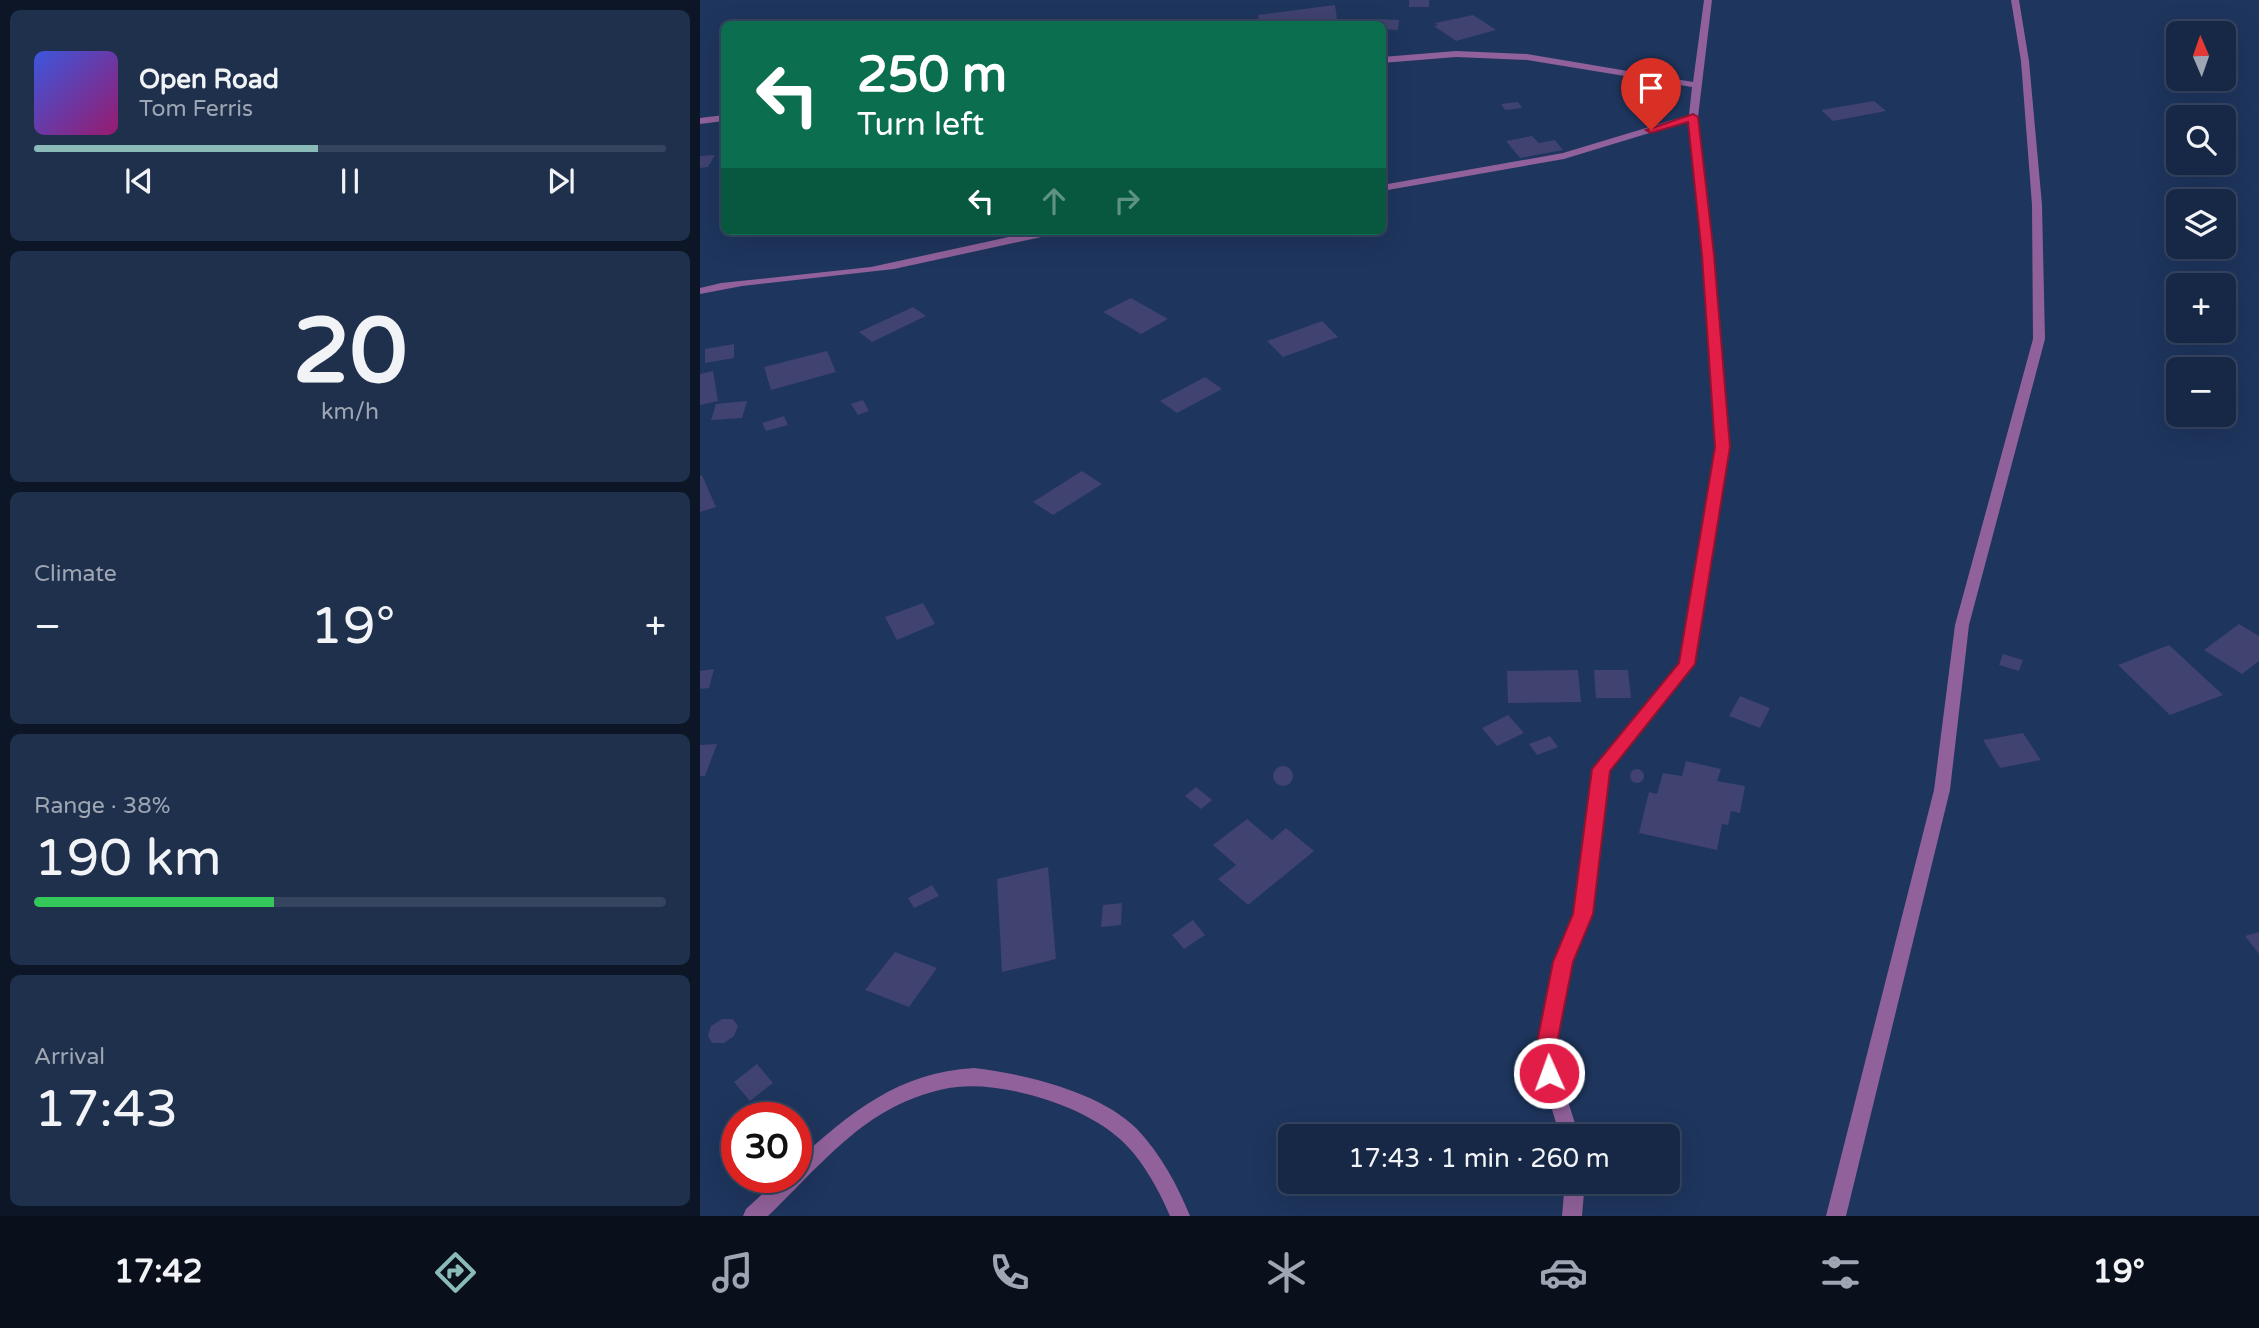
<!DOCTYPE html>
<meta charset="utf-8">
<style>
:root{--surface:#162846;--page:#1f304d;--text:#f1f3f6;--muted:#9ea6b3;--line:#35445f;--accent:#8bbbb9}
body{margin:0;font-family:"Varela Round",sans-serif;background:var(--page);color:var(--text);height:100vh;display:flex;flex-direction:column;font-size:26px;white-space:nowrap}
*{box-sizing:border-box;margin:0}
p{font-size:23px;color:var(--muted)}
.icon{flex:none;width:38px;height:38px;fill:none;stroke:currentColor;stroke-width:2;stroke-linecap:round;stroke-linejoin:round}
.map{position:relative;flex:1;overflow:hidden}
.panel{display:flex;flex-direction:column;gap:10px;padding:10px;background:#0c1626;width:700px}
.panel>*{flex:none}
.guide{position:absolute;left:21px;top:21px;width:665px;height:214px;border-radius:10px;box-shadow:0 7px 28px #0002,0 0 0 2px var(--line);background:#0b6e4f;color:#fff;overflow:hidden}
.needle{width:46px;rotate:358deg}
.controls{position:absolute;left:1466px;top:21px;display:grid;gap:14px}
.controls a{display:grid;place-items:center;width:70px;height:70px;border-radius:10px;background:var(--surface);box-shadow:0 7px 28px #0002,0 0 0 2px var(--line);font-size:35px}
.speed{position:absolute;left:21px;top:1102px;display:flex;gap:14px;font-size:35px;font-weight:700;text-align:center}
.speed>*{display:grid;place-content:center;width:91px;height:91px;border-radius:50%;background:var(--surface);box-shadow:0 7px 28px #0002,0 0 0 2px var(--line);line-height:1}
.speed .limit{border:10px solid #d22;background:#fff;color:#111}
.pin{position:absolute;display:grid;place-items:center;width:60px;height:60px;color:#fff;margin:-72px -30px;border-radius:50% 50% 50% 0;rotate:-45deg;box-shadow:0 0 7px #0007}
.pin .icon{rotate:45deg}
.me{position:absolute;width:77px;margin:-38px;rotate:358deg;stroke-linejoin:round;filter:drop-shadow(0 0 5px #0008)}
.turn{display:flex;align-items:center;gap:24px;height:147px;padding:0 21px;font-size:32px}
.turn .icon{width:91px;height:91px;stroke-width:2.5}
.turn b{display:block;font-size:49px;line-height:60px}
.lanes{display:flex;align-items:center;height:66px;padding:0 21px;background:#0003;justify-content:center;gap:35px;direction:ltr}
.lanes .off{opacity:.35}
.big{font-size:52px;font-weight:600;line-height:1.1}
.panel .tile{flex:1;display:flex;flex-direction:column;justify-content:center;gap:10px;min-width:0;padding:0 24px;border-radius:10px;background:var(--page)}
.panel .dial{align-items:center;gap:0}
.dial b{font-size:91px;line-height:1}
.song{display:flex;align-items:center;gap:21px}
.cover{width:84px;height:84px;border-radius:10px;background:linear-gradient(135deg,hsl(230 70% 55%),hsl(320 70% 35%))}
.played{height:7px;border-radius:4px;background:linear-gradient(90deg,var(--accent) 45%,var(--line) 45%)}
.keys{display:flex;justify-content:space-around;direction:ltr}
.heat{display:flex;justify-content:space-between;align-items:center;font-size:38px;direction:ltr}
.charge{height:10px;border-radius:5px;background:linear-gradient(90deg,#34c759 38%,var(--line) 0)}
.trip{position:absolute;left:578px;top:1124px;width:402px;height:70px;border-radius:10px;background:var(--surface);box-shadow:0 7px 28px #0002,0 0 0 2px var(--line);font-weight:600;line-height:70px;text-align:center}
.tabs{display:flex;height:112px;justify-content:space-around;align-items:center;background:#09101c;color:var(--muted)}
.tabs .icon{width:49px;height:49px}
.tabs .active{color:var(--accent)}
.tabs b{font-size:32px;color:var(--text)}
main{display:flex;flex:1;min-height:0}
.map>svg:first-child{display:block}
.building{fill:#40426f}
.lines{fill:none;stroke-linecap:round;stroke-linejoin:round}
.minor{fill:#90619a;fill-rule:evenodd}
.route{fill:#e11d48;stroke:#92132f;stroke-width:2}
</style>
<main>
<section class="panel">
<div class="tile">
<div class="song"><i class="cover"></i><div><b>Open Road</b><p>Tom Ferris</p></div></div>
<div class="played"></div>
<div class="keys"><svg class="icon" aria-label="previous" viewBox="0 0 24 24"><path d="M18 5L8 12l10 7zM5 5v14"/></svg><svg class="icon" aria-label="pause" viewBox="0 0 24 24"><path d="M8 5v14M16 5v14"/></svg><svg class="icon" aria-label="next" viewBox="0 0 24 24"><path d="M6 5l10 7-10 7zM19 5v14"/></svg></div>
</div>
<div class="tile dial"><b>20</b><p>km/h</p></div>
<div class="tile"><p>Climate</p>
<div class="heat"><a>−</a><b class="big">19°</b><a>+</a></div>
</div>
<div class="tile"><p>Range · 38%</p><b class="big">190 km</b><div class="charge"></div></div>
<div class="tile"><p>Arrival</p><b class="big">17:43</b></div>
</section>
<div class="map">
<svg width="1559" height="1216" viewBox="0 0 1559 1216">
<rect width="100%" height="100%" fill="#1e355d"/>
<path class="building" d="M 709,0 L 729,0 L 729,7 L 709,7 Z
M 635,5 L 637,19 L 559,24 L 558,15 Z
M 773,15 L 796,30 L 756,41 L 734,26 L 738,25 L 735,23 Z
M 678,19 L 699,20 L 698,30 L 682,29 L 682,24 L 678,24 Z
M 1526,79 L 1538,86 L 1524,89 L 1510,80 Z
M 1174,101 L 1186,111 L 1133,121 L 1121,110 Z
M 818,102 L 822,108 L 805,110 L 801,104 Z
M 832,136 L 839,143 L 855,140 L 863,150 L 820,158 L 806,141 Z
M 15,155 L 8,167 L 0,168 L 0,156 Z
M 431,298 L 468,319 L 441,334 L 403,312 Z
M 213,307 L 226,316 L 172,342 L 159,332 Z
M 622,321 L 638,337 L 583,357 L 567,341 Z
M 34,344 L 34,358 L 5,363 L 5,349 Z
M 127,351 L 136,372 L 71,390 L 64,367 Z
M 13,371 L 18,401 L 0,405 L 0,374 Z
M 505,377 L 522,389 L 477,413 L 460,401 Z
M 163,400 L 169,411 L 158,415 L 151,404 Z
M 47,401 L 42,418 L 11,420 L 16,404 Z
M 84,416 L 88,425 L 66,431 L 62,423 Z
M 382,471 L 402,484 L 353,515 L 333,502 Z
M 2,475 L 16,507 L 0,512 L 0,476 Z
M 223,603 L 235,624 L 197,640 L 185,617 Z
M 1539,624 L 1559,636 L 1559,661 L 1542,674 L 1504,650 Z
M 1469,645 L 1523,695 L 1470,715 L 1418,665 Z
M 1303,654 L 1323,660 L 1319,671 L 1299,665 Z
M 14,669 L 9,688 L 0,689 L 0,671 Z
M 878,670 L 881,702 L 808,703 L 807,671 Z
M 894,670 L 928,670 L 931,698 L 896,698 Z
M 1040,696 L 1070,708 L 1060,728 L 1029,716 Z
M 808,715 L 824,733 L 797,746 L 782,728 Z
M 1323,733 L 1341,760 L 1300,768 L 1283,740 Z
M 850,736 L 858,747 L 837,755 L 829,744 Z
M 17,744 L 5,776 L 0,776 L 0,745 Z
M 986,761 L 1021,769 L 1017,781 L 1045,786 L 1040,813 L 1031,811 L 1028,825 L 1022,824 L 1017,850 L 939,833 L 949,792 L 957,794 L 963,773 L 982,776 Z
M573 776a10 10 0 1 1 20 0a10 10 0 1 1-20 0Z
M930 776a7 7 0 1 1 14 0a7 7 0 1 1-14 0Z
M 496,787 L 512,800 L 501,809 L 485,796 Z
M 547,819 L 572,840 L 586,828 L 614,851 L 548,905 L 518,879 L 536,865 L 513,845 Z
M 348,867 L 356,959 L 302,972 L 297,879 Z
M 232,885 L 239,896 L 214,908 L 208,898 Z
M 422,903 L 421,925 L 401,927 L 403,905 Z
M 493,920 L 505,935 L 484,949 L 472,935 Z
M 1559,932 L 1559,954 L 1545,936 Z
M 195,952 L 237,968 L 209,1007 L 165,990 Z
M 22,1019 L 33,1019 L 38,1026 L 34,1036 L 24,1043 L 12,1043 L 8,1036 L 11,1026 Z
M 57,1064 L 73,1083 L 50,1101 L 34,1082 Z"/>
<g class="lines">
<path class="minor" d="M 1004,0 L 1012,0 L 998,117 L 1013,255 L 1028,448 L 994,664 L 909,771 L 891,914 L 872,962 L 857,1038 L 859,1073 L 879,1136 L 860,1136 L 841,1073 L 839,1038 L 854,962 L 875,914 L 893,769 L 980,662 L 1016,448 L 1003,255 L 989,121 L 864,159 L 682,191 L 682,185 L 863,153 L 989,115 L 992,87 L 827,60 L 756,57 L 682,63 L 682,57 L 756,51 L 827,54 L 993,82 Z
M 1311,0 L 1319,0 L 1329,61 L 1342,205 L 1345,339 L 1269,625 L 1250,790 L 1146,1216 L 1126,1216 L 1234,790 L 1255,625 L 1333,339 L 1332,205 L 1321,61 Z
M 24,115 L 24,121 L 0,124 L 0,118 Z
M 360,231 L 355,234 L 194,269 L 42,286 L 0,294 L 0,288 L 21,283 L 171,267 L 332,232 Z
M 274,1068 C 325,1074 401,1092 437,1129 C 460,1153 478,1186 490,1216 L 470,1216 C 459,1190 442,1159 421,1140 C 385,1106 307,1082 257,1087 C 236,1089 211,1098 192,1108 C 144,1133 106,1180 68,1216 L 43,1216 L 46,1209 L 80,1178 L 96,1178 L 96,1162 C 149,1113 199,1072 274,1068 Z
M 865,1181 L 885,1181 L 882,1216 L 862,1216 Z"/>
</g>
<path class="route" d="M 993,114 L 998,117 L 1014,255 L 1030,447 L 995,664 L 910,771 L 893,914 L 873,962 L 858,1038 L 860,1073 L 857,1080 L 849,1083 L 842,1080 L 838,1038 L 853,962 L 873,914 L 892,769 L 979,663 L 1015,447 L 1002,255 L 988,122 L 951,133 L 946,130 Z"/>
</svg>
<div class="controls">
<a><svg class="needle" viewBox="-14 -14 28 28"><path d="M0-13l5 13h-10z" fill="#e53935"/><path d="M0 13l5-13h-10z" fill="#9ea6b3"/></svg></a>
<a><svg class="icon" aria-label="search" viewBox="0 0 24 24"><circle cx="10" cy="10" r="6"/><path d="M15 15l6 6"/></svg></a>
<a><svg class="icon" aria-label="layers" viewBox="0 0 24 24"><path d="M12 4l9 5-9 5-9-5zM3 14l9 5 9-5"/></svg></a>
<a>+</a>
<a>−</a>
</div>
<div class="speed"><div class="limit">30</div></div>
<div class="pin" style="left:951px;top:130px;background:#d93025"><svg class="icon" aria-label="arrive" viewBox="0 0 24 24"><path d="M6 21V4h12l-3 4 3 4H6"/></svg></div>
<svg class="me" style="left:849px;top:1073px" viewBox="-20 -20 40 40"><circle r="17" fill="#e11d48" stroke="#fff" stroke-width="3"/><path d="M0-11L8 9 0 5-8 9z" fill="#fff"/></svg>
<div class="trip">17:43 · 1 min · 260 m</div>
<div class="guide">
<div class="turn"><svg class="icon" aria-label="left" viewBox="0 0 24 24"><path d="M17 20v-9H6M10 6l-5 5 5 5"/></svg><div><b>250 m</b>Turn left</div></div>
<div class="lanes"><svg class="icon" aria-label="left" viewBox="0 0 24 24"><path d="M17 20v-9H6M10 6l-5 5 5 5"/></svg><svg class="icon off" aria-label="ahead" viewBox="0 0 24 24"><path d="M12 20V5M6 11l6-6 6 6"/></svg><svg class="icon off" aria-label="right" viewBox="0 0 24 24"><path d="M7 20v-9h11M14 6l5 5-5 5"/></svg></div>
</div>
</div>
</main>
<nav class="tabs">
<b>17:42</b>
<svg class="icon active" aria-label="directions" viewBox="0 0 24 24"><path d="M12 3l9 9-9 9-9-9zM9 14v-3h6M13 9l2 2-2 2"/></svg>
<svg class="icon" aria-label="music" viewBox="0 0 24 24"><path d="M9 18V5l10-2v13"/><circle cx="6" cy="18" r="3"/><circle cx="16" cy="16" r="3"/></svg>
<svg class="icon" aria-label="phone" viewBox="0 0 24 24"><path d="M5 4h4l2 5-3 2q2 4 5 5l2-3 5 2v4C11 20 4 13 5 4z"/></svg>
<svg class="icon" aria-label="climate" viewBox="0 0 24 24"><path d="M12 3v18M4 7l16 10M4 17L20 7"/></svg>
<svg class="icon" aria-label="car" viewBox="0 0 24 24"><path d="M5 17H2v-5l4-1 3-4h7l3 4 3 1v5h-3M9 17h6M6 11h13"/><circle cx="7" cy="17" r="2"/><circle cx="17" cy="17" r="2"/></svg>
<svg class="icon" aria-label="filters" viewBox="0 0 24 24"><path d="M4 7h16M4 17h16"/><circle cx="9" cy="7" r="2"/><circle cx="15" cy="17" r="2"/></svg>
<b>19°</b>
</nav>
